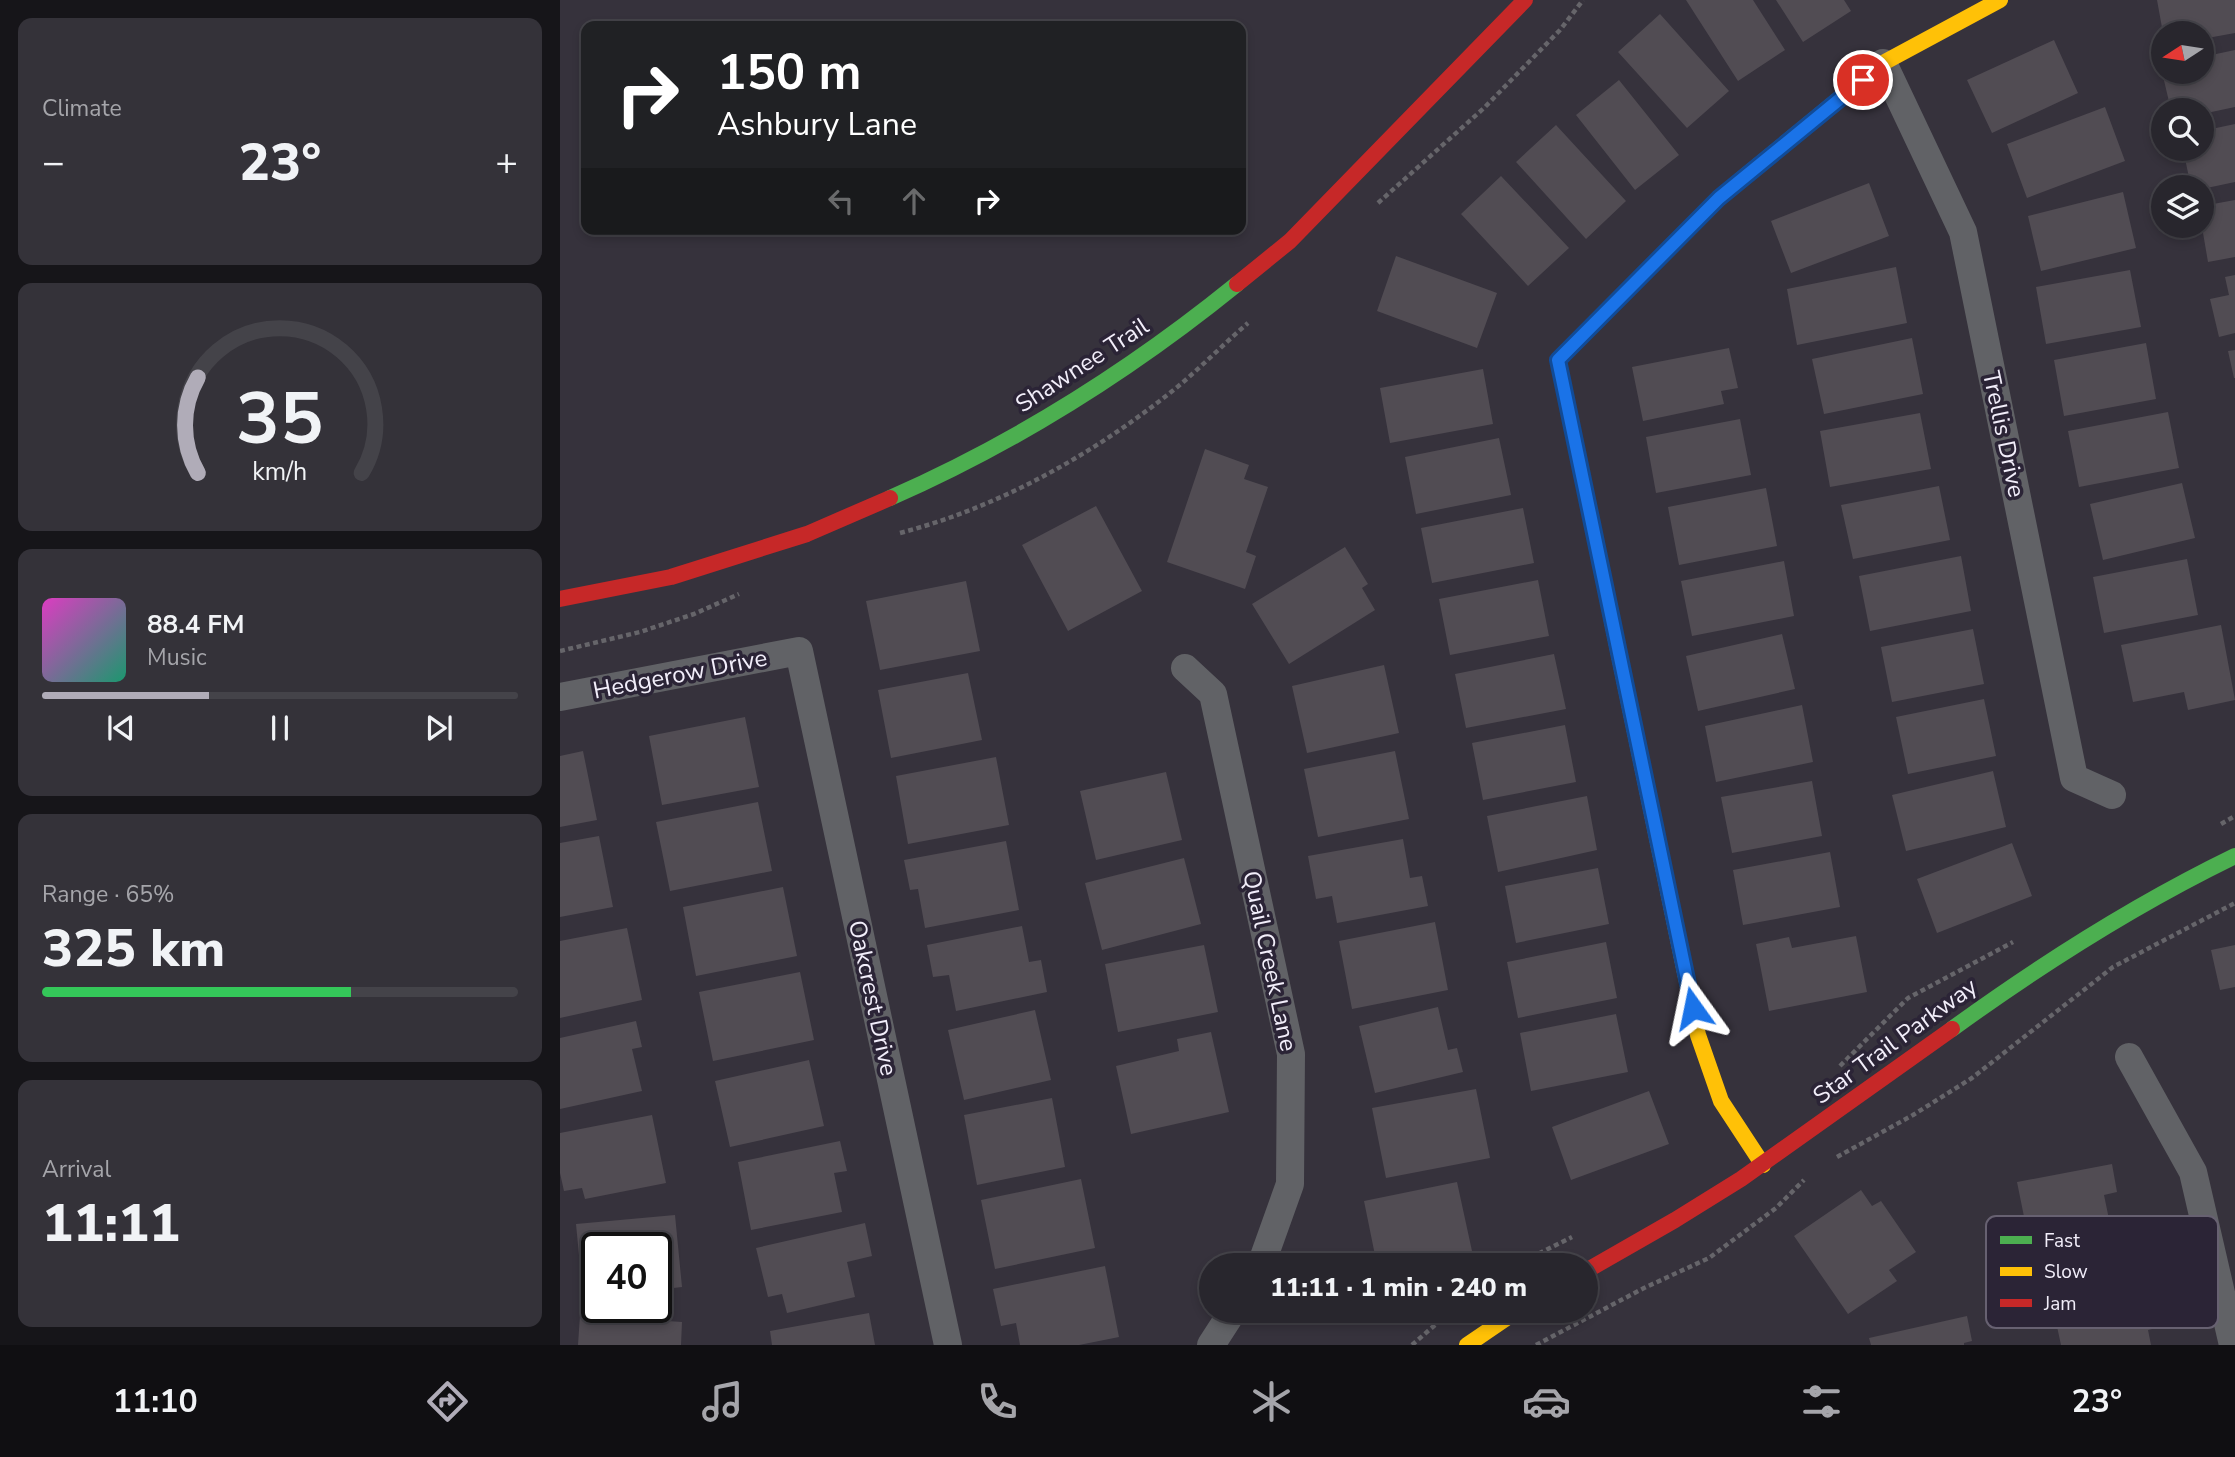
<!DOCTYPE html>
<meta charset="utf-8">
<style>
:root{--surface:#28262d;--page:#343239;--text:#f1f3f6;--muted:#a5a5aa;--line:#444349;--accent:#b0acb8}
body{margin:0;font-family:"Nunito Sans",sans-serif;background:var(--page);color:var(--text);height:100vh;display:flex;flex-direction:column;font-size:26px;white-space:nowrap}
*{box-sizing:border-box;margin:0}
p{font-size:23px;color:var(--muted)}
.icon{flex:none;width:38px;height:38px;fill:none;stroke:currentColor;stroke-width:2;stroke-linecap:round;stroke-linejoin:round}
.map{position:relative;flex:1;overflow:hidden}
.details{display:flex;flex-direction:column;gap:18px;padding:18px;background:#161519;width:560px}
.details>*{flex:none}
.banner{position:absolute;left:21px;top:21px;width:665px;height:214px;border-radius:14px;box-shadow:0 4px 10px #0003,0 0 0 2px var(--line);background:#202124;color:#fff;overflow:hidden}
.needle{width:46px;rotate:258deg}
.controls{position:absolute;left:1591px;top:21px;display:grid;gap:14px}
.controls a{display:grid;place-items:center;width:63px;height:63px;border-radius:50%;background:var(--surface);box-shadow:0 4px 10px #0003,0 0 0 2px var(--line);font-size:35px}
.speed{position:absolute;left:21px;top:1232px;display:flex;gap:14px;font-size:35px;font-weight:700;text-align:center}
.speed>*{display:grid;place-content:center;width:91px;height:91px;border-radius:50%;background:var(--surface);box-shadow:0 4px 10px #0003,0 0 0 2px var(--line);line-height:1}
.speed .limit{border:4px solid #111;border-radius:10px;background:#fff;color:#111}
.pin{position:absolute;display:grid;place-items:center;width:60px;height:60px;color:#fff;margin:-30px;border:4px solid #fff;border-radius:50%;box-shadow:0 2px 7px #0007}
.me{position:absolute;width:77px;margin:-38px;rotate:348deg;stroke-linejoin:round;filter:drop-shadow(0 0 5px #0008)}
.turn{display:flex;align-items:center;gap:24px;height:147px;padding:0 21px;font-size:32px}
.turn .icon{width:91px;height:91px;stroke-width:2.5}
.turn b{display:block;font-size:49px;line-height:60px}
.lanes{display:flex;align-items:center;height:66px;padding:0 21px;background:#0003;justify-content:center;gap:35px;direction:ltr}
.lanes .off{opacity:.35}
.big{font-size:52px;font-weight:800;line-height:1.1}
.details .widget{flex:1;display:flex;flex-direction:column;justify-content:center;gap:10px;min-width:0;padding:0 24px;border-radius:14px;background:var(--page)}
.details .dial{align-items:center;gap:0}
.dial svg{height:182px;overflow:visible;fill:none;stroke:var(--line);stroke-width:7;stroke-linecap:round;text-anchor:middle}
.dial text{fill:var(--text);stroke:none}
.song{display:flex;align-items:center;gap:21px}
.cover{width:84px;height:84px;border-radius:10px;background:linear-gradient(135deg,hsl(310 70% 55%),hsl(160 70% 35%))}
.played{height:7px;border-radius:4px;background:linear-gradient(90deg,var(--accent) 35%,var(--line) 35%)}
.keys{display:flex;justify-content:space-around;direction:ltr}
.heat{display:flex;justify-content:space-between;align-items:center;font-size:38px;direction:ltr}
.charge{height:10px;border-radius:5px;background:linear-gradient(90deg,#34c759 65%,var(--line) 0)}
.trip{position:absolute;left:639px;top:1253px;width:399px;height:70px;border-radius:35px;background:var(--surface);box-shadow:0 4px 10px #0003,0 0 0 2px var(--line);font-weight:800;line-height:70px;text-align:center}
.dock{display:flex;height:112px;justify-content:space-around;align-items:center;background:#100f12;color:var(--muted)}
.dock .icon{width:49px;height:49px}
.dock .on{color:var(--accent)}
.dock b{font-size:32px;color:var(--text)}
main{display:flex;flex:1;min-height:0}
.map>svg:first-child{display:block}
.building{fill:#514c53}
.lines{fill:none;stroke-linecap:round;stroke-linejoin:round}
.path{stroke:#66656a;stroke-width:4.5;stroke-dasharray:5 3.5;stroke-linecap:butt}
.street{stroke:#616266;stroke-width:28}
.fast{stroke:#4caf50;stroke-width:16}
.slow{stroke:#ffc107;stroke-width:16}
.jam{stroke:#c62828;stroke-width:16}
.route-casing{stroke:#114b97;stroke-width:18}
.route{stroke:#1a73e8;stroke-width:12}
.labels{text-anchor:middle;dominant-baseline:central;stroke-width:7;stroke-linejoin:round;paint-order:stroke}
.street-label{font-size:24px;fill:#f2eefa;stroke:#2b2436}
.key{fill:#2b2436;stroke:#676171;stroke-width:2}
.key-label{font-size:19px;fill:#f2eefa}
</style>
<main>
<section class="details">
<div class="widget"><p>Climate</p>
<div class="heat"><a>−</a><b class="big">23°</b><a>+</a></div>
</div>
<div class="widget dial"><svg viewBox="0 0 100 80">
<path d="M14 69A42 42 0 1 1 86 69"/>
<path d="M14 69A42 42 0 0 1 14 27" stroke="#b0acb8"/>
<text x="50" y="56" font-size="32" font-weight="700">35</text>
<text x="50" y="72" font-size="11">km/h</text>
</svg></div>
<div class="widget">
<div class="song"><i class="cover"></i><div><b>88.4 FM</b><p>Music</p></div></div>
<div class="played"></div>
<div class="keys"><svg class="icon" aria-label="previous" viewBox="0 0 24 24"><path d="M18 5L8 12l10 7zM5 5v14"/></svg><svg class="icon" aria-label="pause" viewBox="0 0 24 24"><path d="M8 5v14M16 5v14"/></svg><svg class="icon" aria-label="next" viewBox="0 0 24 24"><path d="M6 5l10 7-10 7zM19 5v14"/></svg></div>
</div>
<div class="widget"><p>Range · 65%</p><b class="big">325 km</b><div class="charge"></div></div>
<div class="widget"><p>Arrival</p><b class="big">11:11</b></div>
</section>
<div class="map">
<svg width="1675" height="1345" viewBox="0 0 1675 1345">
<rect width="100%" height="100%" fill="#36323c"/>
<path class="building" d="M 1126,0 L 1193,0 L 1225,50 L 1178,81 Z
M 1216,0 L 1284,0 L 1291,11 L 1243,42 Z
M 1597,0 L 1675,0 L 1675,33 L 1642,39 L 1642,33 L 1603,33 Z
M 1100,14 L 1169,91 L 1127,128 L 1058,52 Z
M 1494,40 L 1518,93 L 1432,133 L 1407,80 Z
M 1675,50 L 1675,107 L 1642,114 L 1642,110 L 1611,110 L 1602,72 L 1642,72 L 1642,57 Z
M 1059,80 L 1119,155 L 1075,190 L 1016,115 Z
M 1545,107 L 1565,161 L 1467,198 L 1447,144 Z
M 1675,124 L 1675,182 L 1642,189 L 1631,187 L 1623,149 L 1642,149 L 1642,131 Z
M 996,125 L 1066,201 L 1026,239 L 956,162 Z
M 941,176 L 1009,248 L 968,286 L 901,214 Z
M 1309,183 L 1329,236 L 1231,273 L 1211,221 Z
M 1563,192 L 1576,248 L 1481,271 L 1468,216 Z
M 1675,200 L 1675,257 L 1648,262 L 1642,227 L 1642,206 Z
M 836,256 L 937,293 L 917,348 L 817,311 Z
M 1336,267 L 1347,323 L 1237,345 L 1227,289 Z
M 1570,270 L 1581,327 L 1486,344 L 1476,287 Z
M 1675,275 L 1675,333 L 1659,337 L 1650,299 L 1669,295 L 1665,277 Z
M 1352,338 L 1363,394 L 1264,414 L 1252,359 Z
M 1586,343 L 1596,399 L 1504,416 L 1494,360 Z
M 1169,348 L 1178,388 L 1161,391 L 1164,404 L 1083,421 L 1072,367 Z
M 1675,350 L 1675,378 L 1674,378 L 1668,351 Z
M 923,369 L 933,424 L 830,443 L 820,388 Z
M 1608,412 L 1619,468 L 1519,487 L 1508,431 Z
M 1360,413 L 1371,469 L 1270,487 L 1260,431 Z
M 1180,419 L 1191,475 L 1096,493 L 1086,437 Z
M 939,438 L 951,495 L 856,514 L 845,457 Z
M 645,449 L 689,465 L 684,479 L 708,487 L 686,552 L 696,556 L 685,589 L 607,562 Z
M 1622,483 L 1635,538 L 1543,560 L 1530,504 Z
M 1379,486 L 1390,540 L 1293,559 L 1281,505 Z
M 1206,488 L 1217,546 L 1119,565 L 1108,507 Z
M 536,506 L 582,591 L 508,631 L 462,545 Z
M 963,508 L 974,563 L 872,583 L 861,528 Z
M 785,547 L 808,584 L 802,588 L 815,610 L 729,664 L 692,604 Z
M 1401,556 L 1411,611 L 1310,631 L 1299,576 Z
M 1627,559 L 1638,615 L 1544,633 L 1533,577 Z
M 1224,561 L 1234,616 L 1132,636 L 1121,581 Z
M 978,580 L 989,636 L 890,655 L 879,599 Z
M 406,581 L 420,651 L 320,670 L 306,601 Z
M 1661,625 L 1675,700 L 1628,710 L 1624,692 L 1573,702 L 1561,645 Z
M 1413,629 L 1424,684 L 1332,702 L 1321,647 Z
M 1222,634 L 1235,689 L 1138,711 L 1126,656 Z
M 994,654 L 1006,709 L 906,728 L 895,674 Z
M 824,665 L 839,733 L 747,753 L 732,686 Z
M 408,673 L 422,740 L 331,758 L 318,690 Z
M 1424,699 L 1436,756 L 1348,774 L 1336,717 Z
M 1242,705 L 1253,762 L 1156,782 L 1145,726 Z
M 185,717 L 199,787 L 102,805 L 89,736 Z
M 1005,725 L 1016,782 L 923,800 L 912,743 Z
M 23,751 L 37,820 L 0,827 L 0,756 Z
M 835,751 L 849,819 L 758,837 L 744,769 Z
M 436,757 L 449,825 L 348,844 L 336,776 Z
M 1433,771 L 1446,827 L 1346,851 L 1332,795 Z
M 606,772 L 622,840 L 536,860 L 520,791 Z
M 1252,781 L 1262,836 L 1172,853 L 1161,797 Z
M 1027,796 L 1037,850 L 938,872 L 927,816 Z
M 198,802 L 212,871 L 110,891 L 96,822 Z
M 39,836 L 53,907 L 0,917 L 0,843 Z
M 843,839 L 850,878 L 862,876 L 868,906 L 777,923 L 772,896 L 756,899 L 748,856 Z
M 446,841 L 459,910 L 365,928 L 358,889 L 350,890 L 344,860 Z
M 1452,843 L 1472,896 L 1377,933 L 1357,879 Z
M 1270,852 L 1280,907 L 1183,925 L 1173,870 Z
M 624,858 L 641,924 L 542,950 L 525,883 Z
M 1038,868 L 1049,924 L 956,943 L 945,886 Z
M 223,887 L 237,956 L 136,976 L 123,907 Z
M 875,922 L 888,990 L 792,1009 L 779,941 Z
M 462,926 L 469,962 L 481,960 L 487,992 L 396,1011 L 389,975 L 373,977 L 367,945 Z
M 67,928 L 82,1000 L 0,1018 L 0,941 Z
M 1296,936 L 1307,992 L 1209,1011 L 1196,944 L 1229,937 L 1232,948 Z
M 1046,942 L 1057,998 L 958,1018 L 947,962 Z
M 644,945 L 658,1012 L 558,1032 L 545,964 Z
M 1675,945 L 1675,987 L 1660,990 L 1651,950 Z
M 240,972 L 254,1040 L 153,1061 L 139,992 Z
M 878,1007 L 888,1050 L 897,1048 L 903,1072 L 815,1093 L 799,1026 Z
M 475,1010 L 491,1080 L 404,1100 L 388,1030 Z
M 1056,1014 L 1068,1072 L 971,1091 L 960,1033 Z
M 76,1021 L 82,1047 L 72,1049 L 82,1091 L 0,1109 L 0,1038 Z
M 651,1032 L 669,1112 L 571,1134 L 556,1066 L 619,1051 L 617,1039 Z
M 249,1060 L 264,1126 L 170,1147 L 155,1081 Z
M 916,1089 L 930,1158 L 826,1178 L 812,1108 Z
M 1089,1091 L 1109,1144 L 1011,1180 L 992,1127 Z
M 492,1098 L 505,1167 L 417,1185 L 404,1115 Z
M 92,1115 L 106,1183 L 25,1199 L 22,1188 L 4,1191 L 0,1173 L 0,1133 Z
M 280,1141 L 287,1171 L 274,1173 L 282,1212 L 191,1230 L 178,1162 Z
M 1552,1164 L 1557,1192 L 1544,1195 L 1551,1229 L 1589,1221 L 1595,1252 L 1476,1276 L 1457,1182 Z
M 521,1179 L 535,1248 L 435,1269 L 421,1200 Z
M 897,1182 L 912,1251 L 846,1265 L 817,1265 L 804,1201 Z
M 1301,1190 L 1312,1206 L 1321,1201 L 1356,1252 L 1329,1270 L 1337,1281 L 1288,1314 L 1234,1236 Z
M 115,1215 L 122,1287 L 96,1290 L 96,1248 L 37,1248 L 37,1295 L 23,1297 L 16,1224 Z
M 305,1223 L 312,1256 L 287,1262 L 295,1297 L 227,1313 L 222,1294 L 208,1297 L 196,1248 Z
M 545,1266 L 559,1337 L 519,1345 L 460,1345 L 456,1323 L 441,1326 L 433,1289 Z
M 1551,1281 L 1556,1305 L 1603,1295 L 1609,1325 L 1588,1330 L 1591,1345 L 1501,1345 L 1490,1294 Z
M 309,1313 L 315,1345 L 212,1345 L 210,1331 Z
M 20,1315 L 122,1322 L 121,1345 L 18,1345 Z
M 1407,1316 L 1412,1341 L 1404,1343 L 1404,1345 L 1311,1345 L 1309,1338 Z"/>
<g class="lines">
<path class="path" d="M 818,203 L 924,108 L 1000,30 L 1023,0
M 340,533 C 443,506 539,451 621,384 C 644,364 665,343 688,323
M 0,651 L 80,632 L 134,614 L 179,594
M 1661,824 L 1675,816
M 1280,1066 L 1348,998 L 1453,942
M 1277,1157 L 1353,1115 L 1412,1078 L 1553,967 L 1675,903
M 956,1265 L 1012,1237
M 852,1345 L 891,1311
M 976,1345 L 1084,1288 L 1149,1258 L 1216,1208 L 1244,1180"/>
<path class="street" d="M 1323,63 L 1403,232 L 1514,778 L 1552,795
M 625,668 L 653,694 L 731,1054 L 730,1184 L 701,1265
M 0,697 L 239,651 L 388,1345
M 1569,1057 L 1633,1172 L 1673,1345
M 651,1345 L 673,1311"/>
<path class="fast" d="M 330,498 C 455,443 571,370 677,284
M 1052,621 L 998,360 L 1159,198 L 1178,182
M 1392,1029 C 1483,963 1574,905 1675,856"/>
<path class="slow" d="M 1178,182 L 1323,63 L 1440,0
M 1052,621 L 1138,1035 L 1161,1101 L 1203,1165
M 907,1345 L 957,1311"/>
<path class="jam" d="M 677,284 L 730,241 L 965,0
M 0,599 L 111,577 L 247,534 L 330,498
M 1026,1271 L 1115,1220 L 1181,1179 L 1392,1029"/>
</g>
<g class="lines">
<g class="route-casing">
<path id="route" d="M 1133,1008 L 998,360 L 1159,198 L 1303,80"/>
</g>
<use href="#route" class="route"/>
</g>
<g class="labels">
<g class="street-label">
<text transform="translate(522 365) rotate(-33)">Shawnee Trail</text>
<text transform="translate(1444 434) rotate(78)">Trellis Drive</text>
<text transform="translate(120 674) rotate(-11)">Hedgerow Drive</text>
<text transform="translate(710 961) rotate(78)">Quail Creek Lane</text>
<text transform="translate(313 998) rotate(78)">Oakcrest Drive</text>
<text transform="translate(1335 1041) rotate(-36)">Star Trail Parkway</text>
</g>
</g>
<rect x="1426" y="1216" width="232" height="112" rx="10" class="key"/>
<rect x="1440" y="1236" width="32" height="8" fill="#4caf50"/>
<rect x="1440" y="1267" width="32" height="9" fill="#ffc107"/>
<rect x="1440" y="1299" width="32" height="8" fill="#c62828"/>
<g class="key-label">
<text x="1484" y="1247">Fast</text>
<text x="1484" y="1278">Slow</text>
<text x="1484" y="1310">Jam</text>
</g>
</svg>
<div class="controls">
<a><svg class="needle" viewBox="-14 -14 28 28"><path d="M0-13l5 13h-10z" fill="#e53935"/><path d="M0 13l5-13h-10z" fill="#a5a5aa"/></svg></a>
<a><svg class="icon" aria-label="search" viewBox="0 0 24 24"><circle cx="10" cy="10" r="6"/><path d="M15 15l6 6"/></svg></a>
<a><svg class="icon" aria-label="layers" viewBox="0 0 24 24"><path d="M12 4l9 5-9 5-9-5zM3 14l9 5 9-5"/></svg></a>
</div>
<div class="speed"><div class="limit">40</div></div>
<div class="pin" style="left:1303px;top:80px;background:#d93025"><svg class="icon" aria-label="arrive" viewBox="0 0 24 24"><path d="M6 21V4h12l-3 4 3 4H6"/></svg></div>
<svg class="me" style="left:1133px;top:1008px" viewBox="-20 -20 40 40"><path d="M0-17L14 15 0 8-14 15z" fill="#1a73e8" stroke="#fff" stroke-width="4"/></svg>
<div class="trip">11:11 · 1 min · 240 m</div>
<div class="banner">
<div class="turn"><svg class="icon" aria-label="right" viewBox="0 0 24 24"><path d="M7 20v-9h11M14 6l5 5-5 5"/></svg><div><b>150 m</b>Ashbury Lane</div></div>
<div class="lanes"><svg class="icon off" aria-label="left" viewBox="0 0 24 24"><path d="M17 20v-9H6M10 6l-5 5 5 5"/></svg><svg class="icon off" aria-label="ahead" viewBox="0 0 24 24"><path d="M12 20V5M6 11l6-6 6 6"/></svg><svg class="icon" aria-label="right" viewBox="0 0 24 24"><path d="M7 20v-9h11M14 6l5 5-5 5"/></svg></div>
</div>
</div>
</main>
<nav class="dock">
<b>11:10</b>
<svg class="icon on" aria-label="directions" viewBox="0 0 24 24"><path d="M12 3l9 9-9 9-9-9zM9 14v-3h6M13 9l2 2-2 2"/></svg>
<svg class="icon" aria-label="music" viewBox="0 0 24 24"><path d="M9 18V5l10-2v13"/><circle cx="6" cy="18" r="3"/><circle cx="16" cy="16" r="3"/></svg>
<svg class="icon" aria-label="phone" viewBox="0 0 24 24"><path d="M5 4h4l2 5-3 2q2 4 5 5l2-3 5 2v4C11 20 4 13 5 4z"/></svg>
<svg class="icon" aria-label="climate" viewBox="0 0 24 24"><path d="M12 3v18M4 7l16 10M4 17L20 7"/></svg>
<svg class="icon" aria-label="car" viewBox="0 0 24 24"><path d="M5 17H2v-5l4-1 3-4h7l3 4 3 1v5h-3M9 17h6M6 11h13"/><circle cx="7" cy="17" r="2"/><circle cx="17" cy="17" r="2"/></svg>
<svg class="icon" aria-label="filters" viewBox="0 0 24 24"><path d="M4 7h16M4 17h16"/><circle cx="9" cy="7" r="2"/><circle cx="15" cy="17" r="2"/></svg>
<b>23°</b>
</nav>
